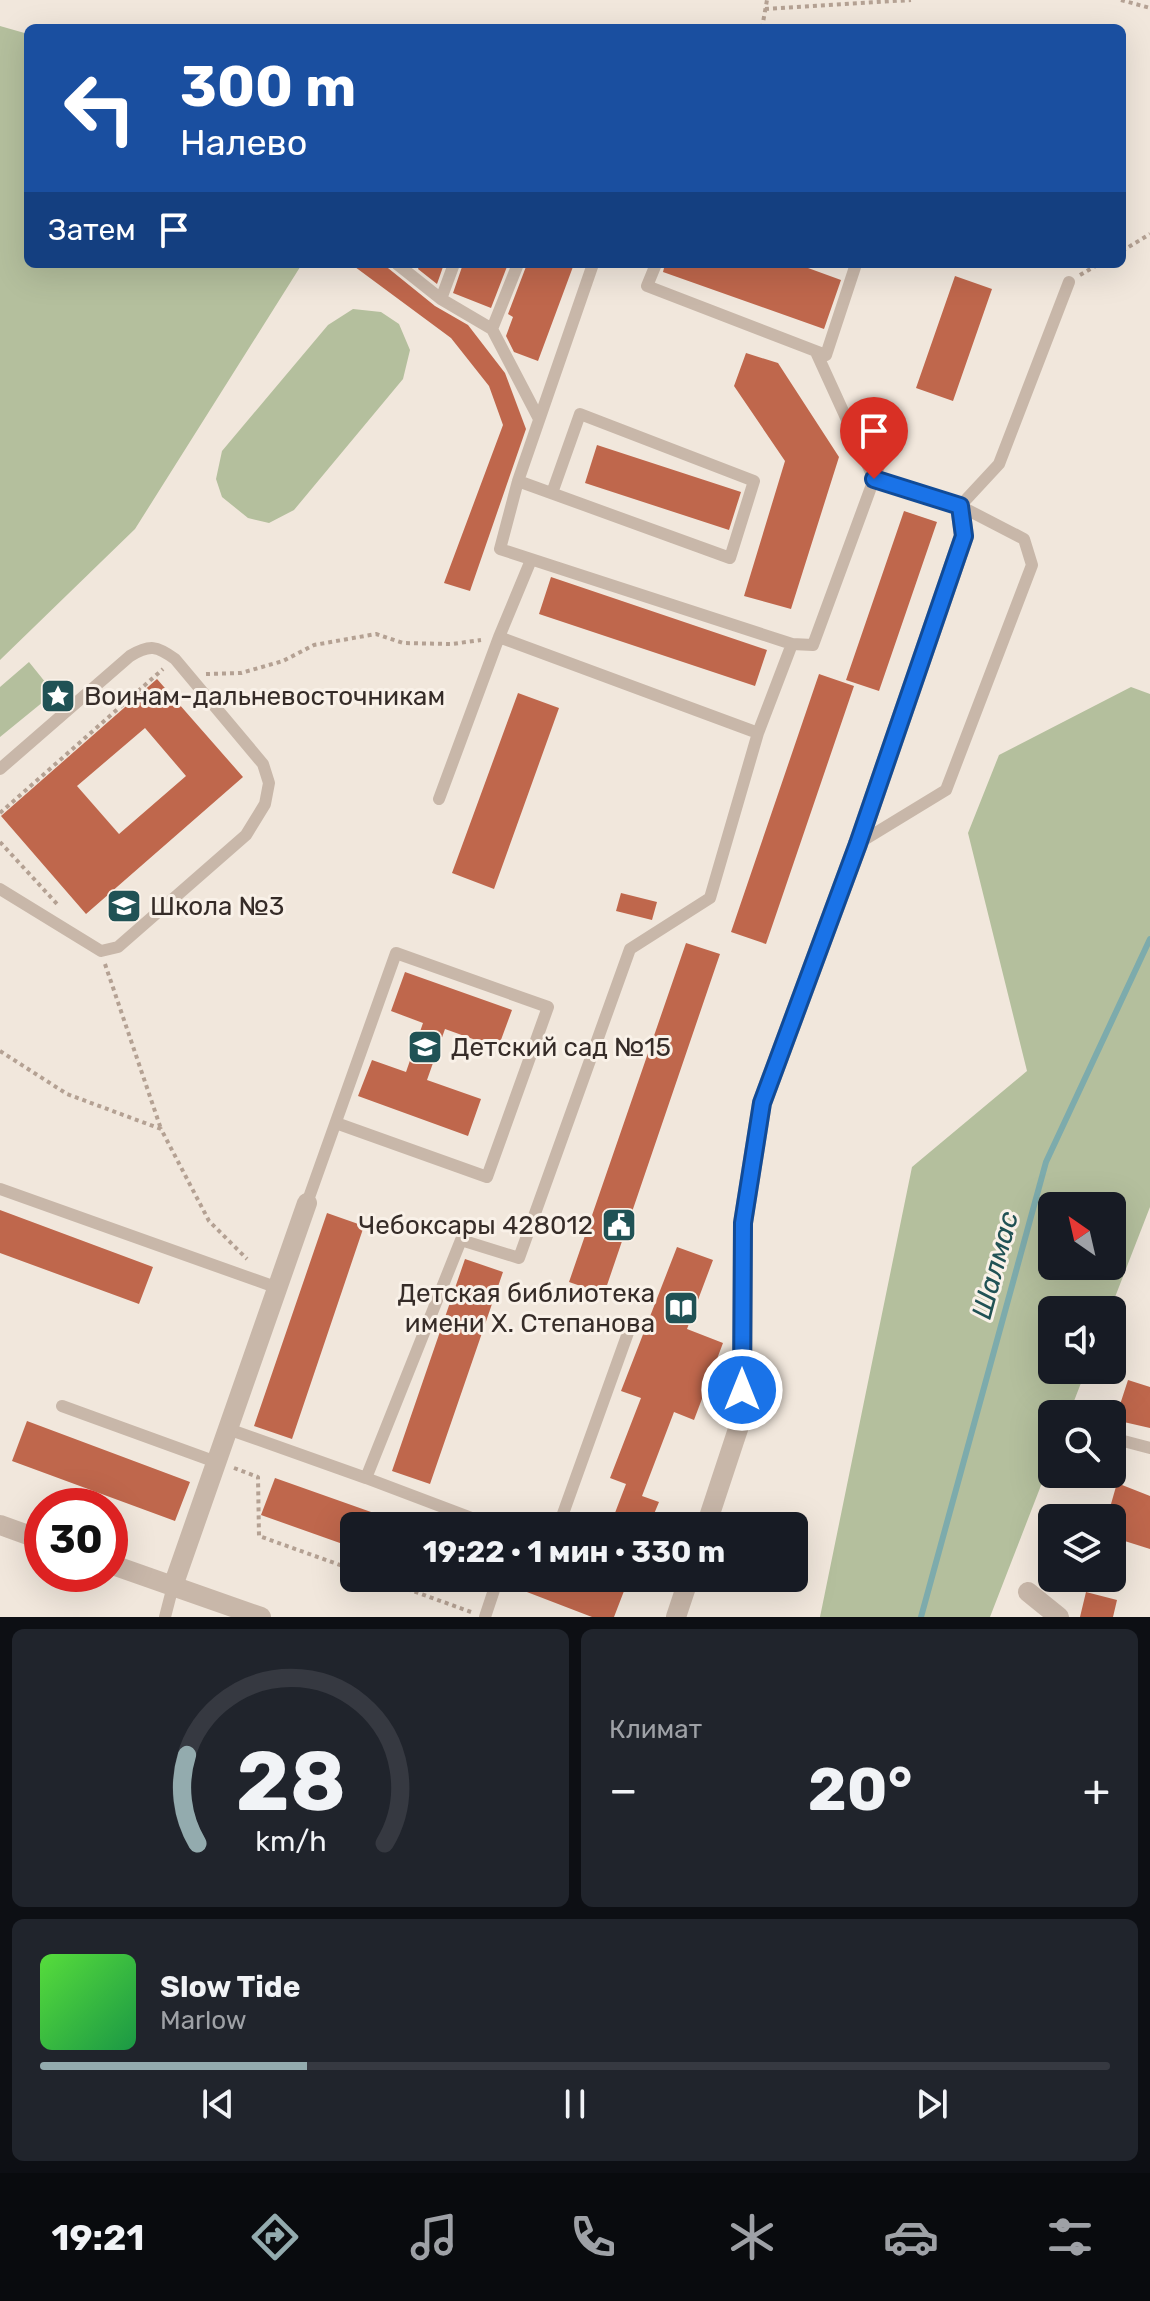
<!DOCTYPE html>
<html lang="ru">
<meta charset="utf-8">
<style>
:root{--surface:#171b24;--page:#20242c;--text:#f1f3f6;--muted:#9ea1a6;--line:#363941;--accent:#93abae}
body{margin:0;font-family:Rubik,sans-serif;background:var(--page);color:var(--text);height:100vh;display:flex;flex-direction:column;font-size:30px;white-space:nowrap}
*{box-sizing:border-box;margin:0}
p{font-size:26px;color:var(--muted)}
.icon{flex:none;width:44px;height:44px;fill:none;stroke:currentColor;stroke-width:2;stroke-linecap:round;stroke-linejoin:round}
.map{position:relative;height:1617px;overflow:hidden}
.panel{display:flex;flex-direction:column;gap:12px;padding:12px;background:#0d0f14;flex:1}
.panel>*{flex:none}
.hud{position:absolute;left:24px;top:24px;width:1102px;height:244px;border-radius:12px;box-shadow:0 8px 32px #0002;background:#1a4fa0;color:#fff;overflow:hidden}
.needle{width:52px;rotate:326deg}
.controls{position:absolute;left:1038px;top:1192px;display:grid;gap:16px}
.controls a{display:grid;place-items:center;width:88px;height:88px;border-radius:12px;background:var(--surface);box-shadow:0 8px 32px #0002;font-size:40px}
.speed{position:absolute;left:24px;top:1488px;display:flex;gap:16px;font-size:40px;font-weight:700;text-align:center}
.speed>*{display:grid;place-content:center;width:104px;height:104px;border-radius:50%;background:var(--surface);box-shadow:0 8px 32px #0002;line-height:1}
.speed .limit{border:12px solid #d22;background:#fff;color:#111}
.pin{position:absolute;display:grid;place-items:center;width:68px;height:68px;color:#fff;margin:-82px -34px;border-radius:50% 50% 50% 0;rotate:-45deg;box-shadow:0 0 8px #0007}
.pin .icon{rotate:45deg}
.me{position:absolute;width:88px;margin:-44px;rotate:0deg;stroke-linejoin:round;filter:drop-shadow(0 0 6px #0008)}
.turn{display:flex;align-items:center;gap:28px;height:168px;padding:0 24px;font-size:36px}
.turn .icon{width:104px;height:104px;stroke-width:2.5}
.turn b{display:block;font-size:56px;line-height:68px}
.then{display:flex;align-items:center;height:76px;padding:0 24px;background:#0003;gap:16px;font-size:30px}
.big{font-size:60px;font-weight:700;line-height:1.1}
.panel .widget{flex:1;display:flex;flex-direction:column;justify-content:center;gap:12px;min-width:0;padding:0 28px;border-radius:12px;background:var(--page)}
.panel .dial{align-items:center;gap:0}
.dial svg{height:208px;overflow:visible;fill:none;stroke:var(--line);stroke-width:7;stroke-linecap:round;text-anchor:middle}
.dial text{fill:var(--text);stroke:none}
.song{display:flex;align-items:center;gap:24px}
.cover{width:96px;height:96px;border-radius:12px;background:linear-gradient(135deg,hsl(110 70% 55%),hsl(140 70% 35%))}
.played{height:8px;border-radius:4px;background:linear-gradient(90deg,var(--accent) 25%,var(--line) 25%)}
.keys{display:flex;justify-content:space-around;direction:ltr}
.heat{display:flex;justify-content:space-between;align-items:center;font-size:44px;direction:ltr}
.panel .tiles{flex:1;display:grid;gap:12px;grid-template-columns:1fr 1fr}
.widget:last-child{grid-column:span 2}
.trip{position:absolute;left:340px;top:1512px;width:468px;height:80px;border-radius:12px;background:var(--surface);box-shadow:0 8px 32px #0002;font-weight:700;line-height:80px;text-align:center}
.dock{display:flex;height:128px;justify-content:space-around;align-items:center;background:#090b0e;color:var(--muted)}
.dock .icon{width:56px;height:56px}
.dock .active{color:var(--accent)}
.dock b{font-size:36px;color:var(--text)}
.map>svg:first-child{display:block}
.green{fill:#b4bf9d;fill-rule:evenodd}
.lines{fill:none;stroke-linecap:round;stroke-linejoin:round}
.stream{stroke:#7dabac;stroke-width:6}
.building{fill:#bf674c;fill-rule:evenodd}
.path{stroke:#b4a193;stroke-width:4;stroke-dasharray:4 4;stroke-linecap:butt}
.lane{stroke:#c8b7a9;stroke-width:12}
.street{stroke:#c8b7a9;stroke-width:20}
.route-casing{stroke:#114b97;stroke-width:20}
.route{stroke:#1a73e8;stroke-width:14}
.labels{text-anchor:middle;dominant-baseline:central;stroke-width:6;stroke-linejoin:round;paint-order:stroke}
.poi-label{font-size:26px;fill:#362c28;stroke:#f9f1e8;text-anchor:start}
.water-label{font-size:28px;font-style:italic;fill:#205255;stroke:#f9f1e8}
</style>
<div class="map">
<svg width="1150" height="1617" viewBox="0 0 1150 1617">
<rect width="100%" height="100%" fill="#f1e7dc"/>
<path class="green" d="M 0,26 L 28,34 L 28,264 L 302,264 L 135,529 L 0,660 Z
M 353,309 L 381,312 L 399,324 L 410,350 L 403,379 L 294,510 L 269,523 L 248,518 L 222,497 L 216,479 L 222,451 L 328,325 Z
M 29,662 L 54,693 L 0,737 L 0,687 Z
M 1131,687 L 1150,694 L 1150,1207 L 1110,1310 L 1052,1310 L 1052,1370 L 1086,1370 L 1069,1414 L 1052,1414 L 1052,1457 L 990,1617 L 820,1617 L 912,1167 L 1027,1071 L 968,833 L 999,755 ZM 1052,1206 L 1112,1206 L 1112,1266 L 1052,1266 Z"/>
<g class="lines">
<path class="stream" d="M 921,1617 L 1046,1162 L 1150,939"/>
</g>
<path class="building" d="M 351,264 L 383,264 L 435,306 L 468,325 L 505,373 L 526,429 L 470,591 L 444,583 L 503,425 L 489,386 L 451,338 Z
M 420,264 L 444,264 L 437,284 L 418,269 Z
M 463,264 L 508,264 L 491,308 L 453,293 Z
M 527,264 L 574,264 L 538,361 L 514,352 L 506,336 L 513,317 L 508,314 Z
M 665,264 L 797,264 L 841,280 L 824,329 L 663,272 Z
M 955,276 L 992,289 L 953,401 L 916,388 Z
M 746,353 L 778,363 L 839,457 L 791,609 L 744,596 L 785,461 L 734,386 Z
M 597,445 L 741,492 L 729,530 L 585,483 Z
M 904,511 L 937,522 L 879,691 L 846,680 Z
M 551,577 L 767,650 L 755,686 L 539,614 Z
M 819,674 L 854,686 L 766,944 L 731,932 Z
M 157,679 L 243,777 L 86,914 L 1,816 ZM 145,728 L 186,776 L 119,834 L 77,786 Z
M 518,693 L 559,708 L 494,889 L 452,873 Z
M 621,893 L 657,902 L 652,920 L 616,911 Z
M 686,943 L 720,954 L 604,1294 L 569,1282 Z
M 405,972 L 512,1010 L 498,1048 L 445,1029 L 427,1080 L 481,1099 L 468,1136 L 358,1096 L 372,1060 L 406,1072 L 423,1023 L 391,1011 Z
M 0,1210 L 153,1267 L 139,1304 L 0,1253 Z
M 327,1213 L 364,1226 L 292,1439 L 254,1426 Z
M 677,1247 L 713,1260 L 687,1329 L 723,1343 L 694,1420 L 674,1412 L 642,1496 L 659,1502 L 649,1526 L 610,1526 L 626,1484 L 610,1478 L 641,1398 L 621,1391 Z
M 465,1259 L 503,1272 L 430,1484 L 392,1471 Z
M 1128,1380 L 1150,1387 L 1150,1428 L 1115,1420 Z
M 27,1421 L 190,1482 L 175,1521 L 12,1461 Z
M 275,1478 L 405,1524 L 404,1526 L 354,1526 L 354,1548 L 261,1515 Z
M 1117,1483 L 1150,1496 L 1150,1549 L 1112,1537 L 1112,1518 L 1107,1518 Z
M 507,1578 L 629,1578 L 614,1617 L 592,1617 L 506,1584 Z
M 1086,1592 L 1117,1600 L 1113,1617 L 1080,1617 Z"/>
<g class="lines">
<path class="path" d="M 1121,0 L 1150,8
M 765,9 L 911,0
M 762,28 L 767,0
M 1122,251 L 1150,234
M 1080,275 L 1099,264
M 206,674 L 241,673 L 283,661 L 314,645 L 376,634 L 403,643 L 452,644 L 481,640
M 0,813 L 163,669
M 0,842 L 58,905
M 105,964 L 161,1129
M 0,1051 L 67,1094 L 161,1129 L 209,1221 L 247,1259
M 234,1468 L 258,1477 L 259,1536 L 354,1570
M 377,1578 L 471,1612"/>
<path class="lane" d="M 397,264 L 441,299
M 454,264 L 441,299 L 492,329
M 518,264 L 492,329 L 539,419
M 593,264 L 518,481 L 500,549 L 792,644
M 656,264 L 647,286 L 826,355 L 856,264
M 816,352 L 874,479
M 874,479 L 895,424
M 518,481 L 730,558 L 754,481 L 580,414 L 552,493
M 960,506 L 999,464 L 1069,282
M 499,637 L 758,733
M 0,769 L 130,656 C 150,644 157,646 175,659 L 263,764 L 269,783 L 265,804 L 246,835 L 118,947 L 101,951 L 0,889
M 439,799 L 499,637 L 531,560
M 0,1189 L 278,1288
M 307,1203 L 396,953 L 548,1007 L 487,1177 L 336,1123
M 62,1406 L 216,1462
M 228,1429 L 366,1478 L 461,1240 L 519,1258 L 630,949 L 710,898 L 758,733 L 792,644 L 813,645 L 874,479 L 960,506 L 1024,539 L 1032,565 L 946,790 L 859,843
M 1112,1438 L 1150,1448
M 366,1478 L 493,1526
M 556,1526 L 560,1522 L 629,1330
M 165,1617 L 173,1586
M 485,1617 L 498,1578"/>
<path class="street" d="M 0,1525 L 42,1540
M 706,1526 L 742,1417 L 743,1223 L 762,1103 L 858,844 L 964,536 L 960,506
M 110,1564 L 261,1617
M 173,1586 L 307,1203
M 1028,1592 L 1059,1617
M 676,1617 L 689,1578"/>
</g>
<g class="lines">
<g class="route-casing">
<path id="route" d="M 742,1390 L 743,1223 L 762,1103 L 858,844 L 964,536 L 960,506 L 874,479"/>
</g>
<use href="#route" class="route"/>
</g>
<defs>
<g id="sight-square" transform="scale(1.8)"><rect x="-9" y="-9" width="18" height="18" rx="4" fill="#205255" stroke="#f9f1e8"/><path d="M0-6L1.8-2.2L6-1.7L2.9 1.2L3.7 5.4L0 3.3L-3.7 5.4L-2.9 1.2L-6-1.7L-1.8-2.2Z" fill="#fff"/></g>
<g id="school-square" transform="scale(1.8)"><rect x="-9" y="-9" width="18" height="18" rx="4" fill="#205255" stroke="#f9f1e8"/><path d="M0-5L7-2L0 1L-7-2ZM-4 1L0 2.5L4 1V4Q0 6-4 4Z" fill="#fff"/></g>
<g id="civic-square" transform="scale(1.8)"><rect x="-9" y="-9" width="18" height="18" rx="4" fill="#205255" stroke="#f9f1e8"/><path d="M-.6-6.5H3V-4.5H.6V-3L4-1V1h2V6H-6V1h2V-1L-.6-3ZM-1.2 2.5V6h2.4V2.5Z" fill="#fff"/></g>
<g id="library-square" transform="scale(1.8)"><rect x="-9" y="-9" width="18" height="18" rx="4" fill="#205255" stroke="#f9f1e8"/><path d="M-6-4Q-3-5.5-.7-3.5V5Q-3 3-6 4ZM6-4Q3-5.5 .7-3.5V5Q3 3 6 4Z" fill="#fff"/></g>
</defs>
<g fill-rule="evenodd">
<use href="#sight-square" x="58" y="696"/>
<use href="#school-square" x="124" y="906"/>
<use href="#school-square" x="425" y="1047"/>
<use href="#civic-square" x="619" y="1225"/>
<use href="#library-square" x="681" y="1308"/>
</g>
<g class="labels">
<g class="poi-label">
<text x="84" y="696">Воинам-дальневосточникам</text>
<text x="150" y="906">Школа №3</text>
<text x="451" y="1047">Детский сад №15</text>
<text x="593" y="1225" text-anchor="end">Чебоксары 428012</text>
<text x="655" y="1293" text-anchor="end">Детская библиотека<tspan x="655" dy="30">имени Х. Степанова</tspan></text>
</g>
<g class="water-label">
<text transform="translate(995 1265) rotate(-75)">Шалмас</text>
</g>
</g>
</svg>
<div class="controls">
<a><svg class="needle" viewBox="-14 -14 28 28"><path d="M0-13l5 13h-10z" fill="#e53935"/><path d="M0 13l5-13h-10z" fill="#9ea1a6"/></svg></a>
<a><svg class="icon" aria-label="sound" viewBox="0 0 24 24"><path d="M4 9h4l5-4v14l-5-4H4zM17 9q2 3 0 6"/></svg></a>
<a><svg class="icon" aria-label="search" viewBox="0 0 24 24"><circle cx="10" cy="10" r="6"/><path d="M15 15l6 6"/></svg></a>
<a><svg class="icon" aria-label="layers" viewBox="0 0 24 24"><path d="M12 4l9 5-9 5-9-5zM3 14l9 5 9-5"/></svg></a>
</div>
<div class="speed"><div class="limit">30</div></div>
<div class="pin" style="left:874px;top:479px;background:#d93025"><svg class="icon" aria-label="arrive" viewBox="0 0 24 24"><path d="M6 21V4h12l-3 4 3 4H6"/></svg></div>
<svg class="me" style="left:742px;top:1390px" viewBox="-20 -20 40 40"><circle r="17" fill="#1a73e8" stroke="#fff" stroke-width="3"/><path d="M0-11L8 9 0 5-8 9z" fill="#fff"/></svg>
<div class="trip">19:22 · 1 мин · 330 m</div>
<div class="hud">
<div class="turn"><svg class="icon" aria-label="left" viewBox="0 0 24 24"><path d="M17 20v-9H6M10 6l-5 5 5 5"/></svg><div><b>300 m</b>Налево</div></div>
<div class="then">Затем<svg class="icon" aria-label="arrive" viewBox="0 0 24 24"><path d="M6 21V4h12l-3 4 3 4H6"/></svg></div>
</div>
</div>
<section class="panel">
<div class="tiles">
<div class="widget dial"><svg viewBox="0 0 100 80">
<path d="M14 69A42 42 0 1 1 86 69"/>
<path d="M14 69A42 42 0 0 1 10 35" stroke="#93abae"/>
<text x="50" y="56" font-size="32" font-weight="700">28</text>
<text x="50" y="72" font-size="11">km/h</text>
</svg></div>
<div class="widget"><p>Климат</p>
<div class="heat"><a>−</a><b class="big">20°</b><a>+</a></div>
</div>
<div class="widget">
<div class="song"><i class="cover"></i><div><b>Slow Tide</b><p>Marlow</p></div></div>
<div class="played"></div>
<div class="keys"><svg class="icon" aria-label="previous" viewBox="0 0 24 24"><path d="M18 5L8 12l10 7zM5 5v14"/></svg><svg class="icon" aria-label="pause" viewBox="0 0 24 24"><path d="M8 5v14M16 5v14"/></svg><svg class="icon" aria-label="next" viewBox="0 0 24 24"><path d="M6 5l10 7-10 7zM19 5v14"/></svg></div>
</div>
</div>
</section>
<nav class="dock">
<b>19:21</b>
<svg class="icon active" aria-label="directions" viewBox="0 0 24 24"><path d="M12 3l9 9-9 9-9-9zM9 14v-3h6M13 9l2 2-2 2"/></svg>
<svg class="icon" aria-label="music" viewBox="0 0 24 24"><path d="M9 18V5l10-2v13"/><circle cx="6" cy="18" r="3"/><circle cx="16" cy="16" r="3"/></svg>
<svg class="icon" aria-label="phone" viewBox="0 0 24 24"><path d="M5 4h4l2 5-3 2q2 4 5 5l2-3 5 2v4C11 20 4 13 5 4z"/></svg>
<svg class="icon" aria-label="climate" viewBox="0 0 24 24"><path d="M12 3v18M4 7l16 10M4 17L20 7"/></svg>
<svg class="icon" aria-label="car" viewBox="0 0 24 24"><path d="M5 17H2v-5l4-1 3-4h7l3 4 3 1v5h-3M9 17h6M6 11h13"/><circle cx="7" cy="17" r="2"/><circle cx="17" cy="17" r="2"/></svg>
<svg class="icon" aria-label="filters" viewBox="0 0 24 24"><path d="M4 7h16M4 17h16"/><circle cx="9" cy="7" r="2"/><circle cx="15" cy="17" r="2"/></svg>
</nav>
